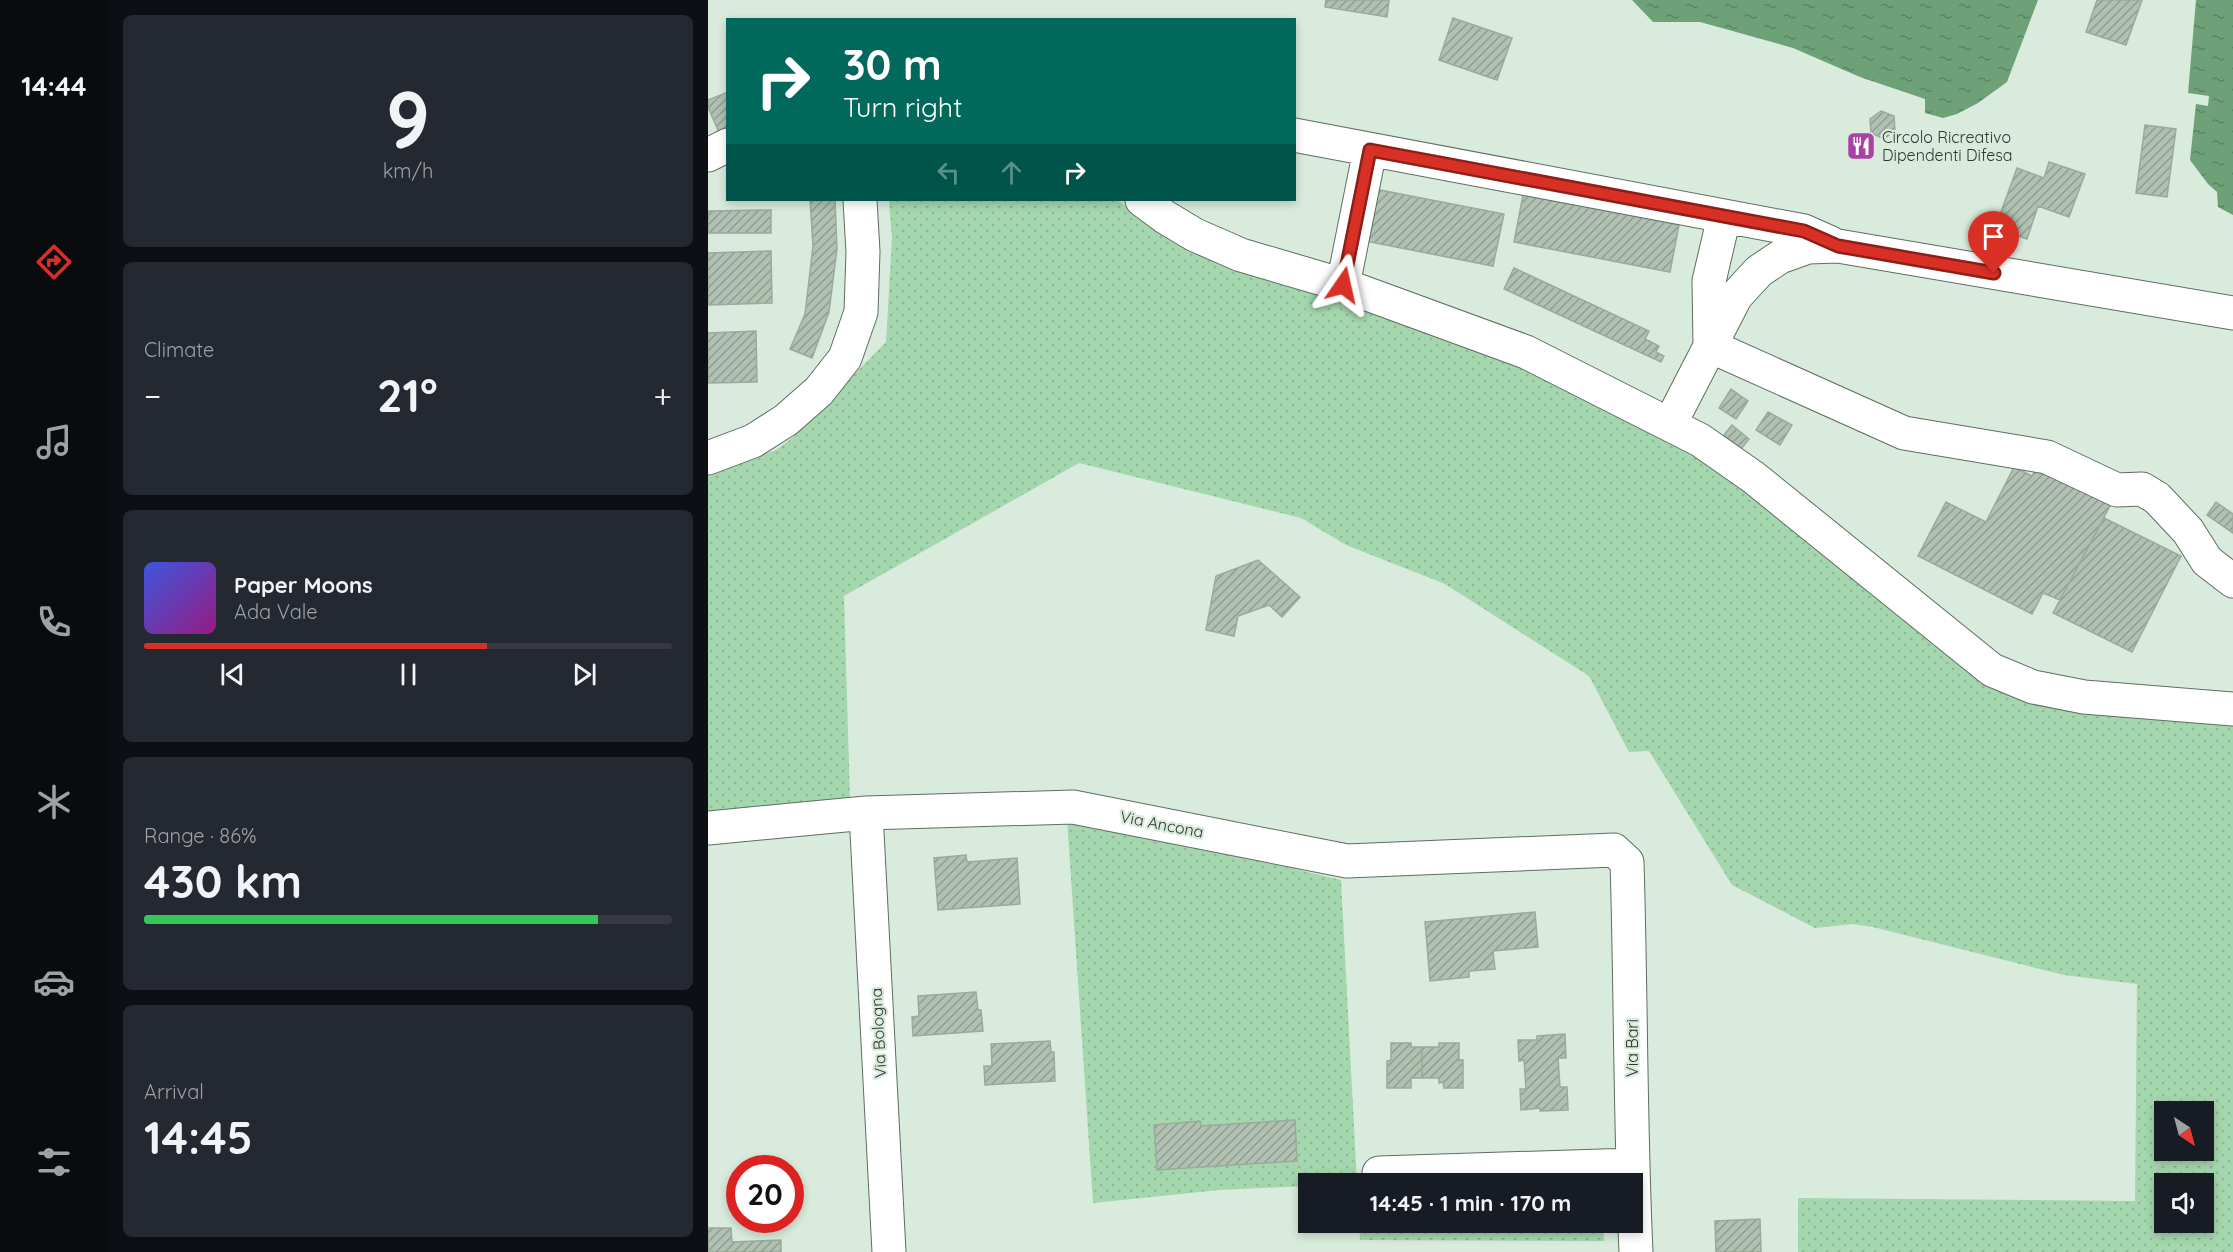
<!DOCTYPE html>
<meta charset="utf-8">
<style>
:root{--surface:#171b24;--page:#242831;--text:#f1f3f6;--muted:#9ea1a6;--line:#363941;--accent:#d93025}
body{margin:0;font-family:Quicksand,sans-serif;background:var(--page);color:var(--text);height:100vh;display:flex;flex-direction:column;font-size:22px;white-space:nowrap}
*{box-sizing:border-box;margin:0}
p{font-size:20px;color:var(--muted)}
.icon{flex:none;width:33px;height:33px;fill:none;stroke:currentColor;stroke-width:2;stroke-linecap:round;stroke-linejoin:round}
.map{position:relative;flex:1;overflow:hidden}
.drawer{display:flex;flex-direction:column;gap:15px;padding:15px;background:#0d0f14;width:600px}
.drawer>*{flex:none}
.guide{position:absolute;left:18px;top:18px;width:570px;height:183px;border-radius:0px;box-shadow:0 3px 9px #0003;background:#00695c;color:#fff;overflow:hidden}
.needle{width:39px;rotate:144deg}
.buttons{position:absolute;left:1446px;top:1101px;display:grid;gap:12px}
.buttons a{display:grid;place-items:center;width:60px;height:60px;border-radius:0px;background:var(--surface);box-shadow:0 3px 9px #0003;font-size:30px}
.speed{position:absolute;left:18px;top:1155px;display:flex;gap:12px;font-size:30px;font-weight:700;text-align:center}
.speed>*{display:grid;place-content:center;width:78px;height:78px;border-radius:50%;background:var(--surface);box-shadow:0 3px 9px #0003;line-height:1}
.speed .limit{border:9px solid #d22;background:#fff;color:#111}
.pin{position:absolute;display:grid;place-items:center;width:51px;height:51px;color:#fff;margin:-62px -26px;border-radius:50% 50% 50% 0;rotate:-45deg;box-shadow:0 0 6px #0007}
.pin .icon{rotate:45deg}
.me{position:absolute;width:66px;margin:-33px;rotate:11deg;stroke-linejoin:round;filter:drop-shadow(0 0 4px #0008)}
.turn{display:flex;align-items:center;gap:21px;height:126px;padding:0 18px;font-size:27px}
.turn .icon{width:78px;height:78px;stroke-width:2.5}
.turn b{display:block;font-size:42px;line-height:51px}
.lanes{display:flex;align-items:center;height:57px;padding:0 18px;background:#0003;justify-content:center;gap:30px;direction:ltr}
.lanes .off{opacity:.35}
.big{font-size:45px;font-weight:800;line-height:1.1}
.drawer .card{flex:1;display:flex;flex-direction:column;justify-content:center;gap:9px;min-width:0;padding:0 21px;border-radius:9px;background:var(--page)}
.drawer .dial{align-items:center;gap:0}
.dial b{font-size:78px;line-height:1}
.song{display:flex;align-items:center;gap:18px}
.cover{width:72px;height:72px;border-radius:9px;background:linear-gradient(135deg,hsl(230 70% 55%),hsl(310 70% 35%))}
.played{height:6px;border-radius:3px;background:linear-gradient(90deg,var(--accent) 65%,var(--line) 65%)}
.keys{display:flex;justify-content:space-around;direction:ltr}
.heat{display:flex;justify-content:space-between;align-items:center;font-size:33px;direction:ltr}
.charge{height:9px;border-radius:4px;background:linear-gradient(90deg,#34c759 86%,var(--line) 0)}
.trip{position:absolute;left:590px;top:1173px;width:345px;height:60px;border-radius:0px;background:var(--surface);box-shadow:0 3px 9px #0003;font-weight:800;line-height:60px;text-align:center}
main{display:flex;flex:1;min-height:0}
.tab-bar{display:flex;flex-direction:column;width:108px;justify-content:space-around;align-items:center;background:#090b0e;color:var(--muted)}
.tab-bar .icon{width:42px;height:42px}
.tab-bar .active{color:var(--accent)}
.tab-bar b{font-size:27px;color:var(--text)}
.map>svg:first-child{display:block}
.grass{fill:url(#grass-dots);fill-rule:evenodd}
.water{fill:url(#water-ripples)}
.building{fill:url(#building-hatch);stroke:#99ab9c;stroke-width:1.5}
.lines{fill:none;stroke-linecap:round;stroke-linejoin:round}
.minor-casing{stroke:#5e6e61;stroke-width:35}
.minor{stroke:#fff;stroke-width:33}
.route-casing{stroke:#8d1f18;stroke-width:15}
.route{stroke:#d93025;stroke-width:10}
.labels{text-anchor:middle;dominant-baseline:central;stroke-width:4.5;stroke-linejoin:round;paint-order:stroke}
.poi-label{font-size:16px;fill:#303731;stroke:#d9ebdc;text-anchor:start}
.street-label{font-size:16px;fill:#303731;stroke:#d9ebdc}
</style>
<main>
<nav class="tab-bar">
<b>14:44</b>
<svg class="icon active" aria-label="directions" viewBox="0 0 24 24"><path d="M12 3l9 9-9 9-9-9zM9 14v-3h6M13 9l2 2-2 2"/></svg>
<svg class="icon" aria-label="music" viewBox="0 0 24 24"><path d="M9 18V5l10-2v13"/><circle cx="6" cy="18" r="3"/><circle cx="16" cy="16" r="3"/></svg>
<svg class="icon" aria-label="phone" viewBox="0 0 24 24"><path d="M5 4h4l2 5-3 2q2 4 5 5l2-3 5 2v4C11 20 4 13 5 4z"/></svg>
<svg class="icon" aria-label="climate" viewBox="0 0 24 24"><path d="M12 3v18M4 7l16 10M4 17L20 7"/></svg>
<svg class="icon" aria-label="car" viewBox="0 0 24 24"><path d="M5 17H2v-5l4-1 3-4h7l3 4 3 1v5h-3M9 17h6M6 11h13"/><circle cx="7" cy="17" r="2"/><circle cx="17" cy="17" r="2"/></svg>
<svg class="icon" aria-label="filters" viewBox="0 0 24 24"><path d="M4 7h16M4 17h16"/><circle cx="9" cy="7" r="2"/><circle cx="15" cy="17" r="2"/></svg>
</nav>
<section class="drawer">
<div class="card dial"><b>9</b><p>km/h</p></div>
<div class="card"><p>Climate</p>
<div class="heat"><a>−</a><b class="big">21°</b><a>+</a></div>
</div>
<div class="card">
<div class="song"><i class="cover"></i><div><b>Paper Moons</b><p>Ada Vale</p></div></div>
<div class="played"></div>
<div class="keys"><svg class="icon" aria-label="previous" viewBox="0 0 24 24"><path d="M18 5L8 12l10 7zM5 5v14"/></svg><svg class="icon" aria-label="pause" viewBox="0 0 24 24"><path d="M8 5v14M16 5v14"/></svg><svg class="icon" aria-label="next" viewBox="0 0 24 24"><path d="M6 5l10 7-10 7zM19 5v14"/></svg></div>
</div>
<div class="card"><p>Range · 86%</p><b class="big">430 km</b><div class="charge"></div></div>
<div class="card"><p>Arrival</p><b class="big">14:45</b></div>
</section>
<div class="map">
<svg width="1525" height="1252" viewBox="0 0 1525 1252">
<defs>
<pattern id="grass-dots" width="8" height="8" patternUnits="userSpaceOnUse" patternTransform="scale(1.5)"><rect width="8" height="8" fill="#a5d7ae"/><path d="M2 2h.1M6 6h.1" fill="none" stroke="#8eb996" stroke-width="1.8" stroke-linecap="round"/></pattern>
<pattern id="water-ripples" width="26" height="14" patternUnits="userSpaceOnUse" patternTransform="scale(1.5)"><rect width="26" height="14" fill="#6ea178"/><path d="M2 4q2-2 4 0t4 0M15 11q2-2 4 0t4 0" fill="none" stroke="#5b8463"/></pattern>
<pattern id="building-hatch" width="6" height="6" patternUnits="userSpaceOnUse" patternTransform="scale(1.5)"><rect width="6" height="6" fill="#b0c1b2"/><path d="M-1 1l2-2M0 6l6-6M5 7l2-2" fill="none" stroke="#909e91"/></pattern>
</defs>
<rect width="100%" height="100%" fill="#d9ebdc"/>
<path class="grass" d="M 181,200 L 409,200 L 460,236 L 495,256 L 657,309 L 808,365 L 916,417 L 1016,474 L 1361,708 L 1525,726 L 1525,1252 L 1090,1252 L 1090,1198 L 1427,1201 L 1429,984 L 1356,975 L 1165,927 L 1144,924 L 1107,928 L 1024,885 L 941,751 L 921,752 L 881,676 L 737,584 L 638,545 L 593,518 L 371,463 L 136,596 L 142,800 L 0,814 L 0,473 L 68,450 L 83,439 L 178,342 L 184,238 ZM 1456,1112 L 1496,1112 L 1496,1150 L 1456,1150 ZM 1456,1184 L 1496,1184 L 1496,1222 L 1456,1222 Z
M 359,819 L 383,820 L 633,880 L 649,1183 L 600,1184 L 600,1186 L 511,1190 L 385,1203 Z
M 651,1223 L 895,1223 L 896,1241 L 652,1240 Z"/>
<path class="water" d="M 924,0 L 1330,0 L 1299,82 L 1270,103 L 1249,114 L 1235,118 L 1217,113 L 1217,99 L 1152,77 L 1085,48 L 992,22 L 945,22 Z
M 1488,0 L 1525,0 L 1525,215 L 1510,207 L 1509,192 L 1500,184 L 1482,160 L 1488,104 L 1500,106 L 1501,96 L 1480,93 Z"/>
<path class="building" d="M 618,0 L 681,0 L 679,17 L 617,7 Z
M 1389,0 L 1434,0 L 1418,45 L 1378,32 Z
M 745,18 L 804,38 L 789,80 L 731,60 Z
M 20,92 L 20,131 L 12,135 L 0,107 L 0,100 Z
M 1173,111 L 1186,116 L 1187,130 L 1176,139 L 1163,133 L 1162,119 Z
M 1437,125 L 1468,129 L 1459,197 L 1428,193 Z
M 1341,162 L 1377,174 L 1361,217 L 1330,206 L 1319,239 L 1287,228 L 1309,168 L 1336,178 Z
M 667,189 L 796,214 L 785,266 L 657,241 Z
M 815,195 L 971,225 L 962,272 L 806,242 Z
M 102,200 L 127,200 L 129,249 L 121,312 L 104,358 L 82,349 L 97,314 L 105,246 Z
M 63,210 L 63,233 L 0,233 L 0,211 Z
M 63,251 L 64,303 L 0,305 L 0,253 Z
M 806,268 L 941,331 L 937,339 L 951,346 L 948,352 L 956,356 L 953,362 L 796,289 Z
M 48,331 L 49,382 L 0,383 L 0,333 Z
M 1023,389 L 1040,401 L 1028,419 L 1011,408 Z
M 1060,412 L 1084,425 L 1072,445 L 1048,430 Z
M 1024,425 L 1041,439 L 1033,449 L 1016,435 Z
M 1306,467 L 1324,476 L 1329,467 L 1403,504 L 1352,600 L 1335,593 L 1324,614 L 1210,556 L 1238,502 L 1278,522 Z
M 1508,502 L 1525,514 L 1525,533 L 1499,515 Z
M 1396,518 L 1473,556 L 1424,652 L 1345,613 Z
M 550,560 L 592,597 L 574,617 L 561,605 L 530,616 L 526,636 L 498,630 L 508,576 Z
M 258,855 L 259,862 L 309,858 L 312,904 L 230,910 L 226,858 Z
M 827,912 L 830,947 L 785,951 L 787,969 L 761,971 L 761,977 L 722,981 L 717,922 Z
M 268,992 L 270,1010 L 273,1010 L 275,1031 L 205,1036 L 204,1017 L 211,1016 L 210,996 Z
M 857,1034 L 858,1058 L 850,1058 L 852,1087 L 859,1087 L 860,1110 L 832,1111 L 832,1108 L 813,1110 L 812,1089 L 818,1089 L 816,1060 L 811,1061 L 810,1040 L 829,1040 L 829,1036 Z
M 342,1041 L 343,1052 L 346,1052 L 347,1081 L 277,1085 L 276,1066 L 284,1066 L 283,1044 Z
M 683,1043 L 703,1043 L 703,1047 L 714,1047 L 714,1078 L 703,1078 L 703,1088 L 679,1088 L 679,1061 L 683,1060 Z
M 731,1043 L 751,1043 L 751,1060 L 755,1060 L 755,1088 L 736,1088 L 735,1082 L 731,1083 L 731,1078 L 714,1078 L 714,1047 L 731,1047 Z
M 587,1120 L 589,1161 L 449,1170 L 446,1125 L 492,1121 L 493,1126 Z
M 1052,1219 L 1053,1252 L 1008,1252 L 1007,1221 Z
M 0,1228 L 23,1228 L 24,1242 L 73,1240 L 73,1252 L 0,1252 Z"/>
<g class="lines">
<g class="minor-casing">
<path id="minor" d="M 586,135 L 1096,231 L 1123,243
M 0,155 L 20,145
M 434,200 L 457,217 L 487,235 L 533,255 L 635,285 L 818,352 L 992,440 L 1045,477 L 1284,670 L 1325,687 L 1376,697 L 1525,709
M 1016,217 L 1001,281 L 1002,346 L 1196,433 L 1339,457 L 1409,490 L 1434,489 L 1449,498 L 1480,531 L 1499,561 L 1525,581
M 635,285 L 662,150
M 962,424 L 1028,296 L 1051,271 L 1072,257 L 1100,247 L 1130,246 L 1525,313
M 0,458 L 45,441 L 78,420 L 111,391 L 137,358 L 153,312 L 155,252 L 152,200
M 158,813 L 181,1252
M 0,828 L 158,813 L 365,807 L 639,861 L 906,850 L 919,862 C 923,992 922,1122 928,1252
M 671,1173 L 924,1165"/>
</g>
<use href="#minor" class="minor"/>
</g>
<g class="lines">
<g class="route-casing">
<path id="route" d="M 635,285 L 662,150 L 1096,231 L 1130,246 L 1286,273"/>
</g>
<use href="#route" class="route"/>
</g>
<defs>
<g id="restaurant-square" transform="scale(1.5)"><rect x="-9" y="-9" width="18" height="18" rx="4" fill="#aa42a5" stroke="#d9ebdc"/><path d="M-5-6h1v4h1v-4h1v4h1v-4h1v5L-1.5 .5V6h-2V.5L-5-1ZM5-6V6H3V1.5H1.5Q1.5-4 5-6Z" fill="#fff"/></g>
</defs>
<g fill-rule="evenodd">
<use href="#restaurant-square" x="1153" y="146"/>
</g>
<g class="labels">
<g class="poi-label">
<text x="1174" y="137">Circolo Ricreativo<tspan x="1174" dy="18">Dipendenti Difesa</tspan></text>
</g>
<g class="street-label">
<text transform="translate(454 824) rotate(11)">Via Ancona</text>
<text transform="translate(170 1033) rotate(-93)">Via Bologna</text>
<text transform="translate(924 1048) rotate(-90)">Via Bari</text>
</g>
</g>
</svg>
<div class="buttons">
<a><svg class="needle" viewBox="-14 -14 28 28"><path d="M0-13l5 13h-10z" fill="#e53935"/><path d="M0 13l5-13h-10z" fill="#9ea1a6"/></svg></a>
<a><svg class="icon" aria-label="sound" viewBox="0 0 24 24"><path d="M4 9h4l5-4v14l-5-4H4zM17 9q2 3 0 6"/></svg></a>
</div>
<div class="speed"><div class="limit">20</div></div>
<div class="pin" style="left:1286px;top:273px;background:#d93025"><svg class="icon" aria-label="arrive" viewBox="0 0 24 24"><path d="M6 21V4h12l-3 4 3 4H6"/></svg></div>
<svg class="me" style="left:635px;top:285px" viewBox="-20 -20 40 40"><path d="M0-17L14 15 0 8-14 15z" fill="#d93025" stroke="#fff" stroke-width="4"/></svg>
<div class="trip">14:45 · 1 min · 170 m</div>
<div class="guide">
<div class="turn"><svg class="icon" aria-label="right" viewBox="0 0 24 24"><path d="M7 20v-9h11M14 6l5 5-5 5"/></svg><div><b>30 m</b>Turn right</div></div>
<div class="lanes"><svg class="icon off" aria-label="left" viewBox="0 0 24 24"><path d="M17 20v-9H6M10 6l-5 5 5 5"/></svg><svg class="icon off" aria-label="ahead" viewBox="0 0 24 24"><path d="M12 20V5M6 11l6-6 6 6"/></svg><svg class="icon" aria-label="right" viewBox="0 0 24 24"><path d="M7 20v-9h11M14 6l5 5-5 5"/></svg></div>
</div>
</div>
</main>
